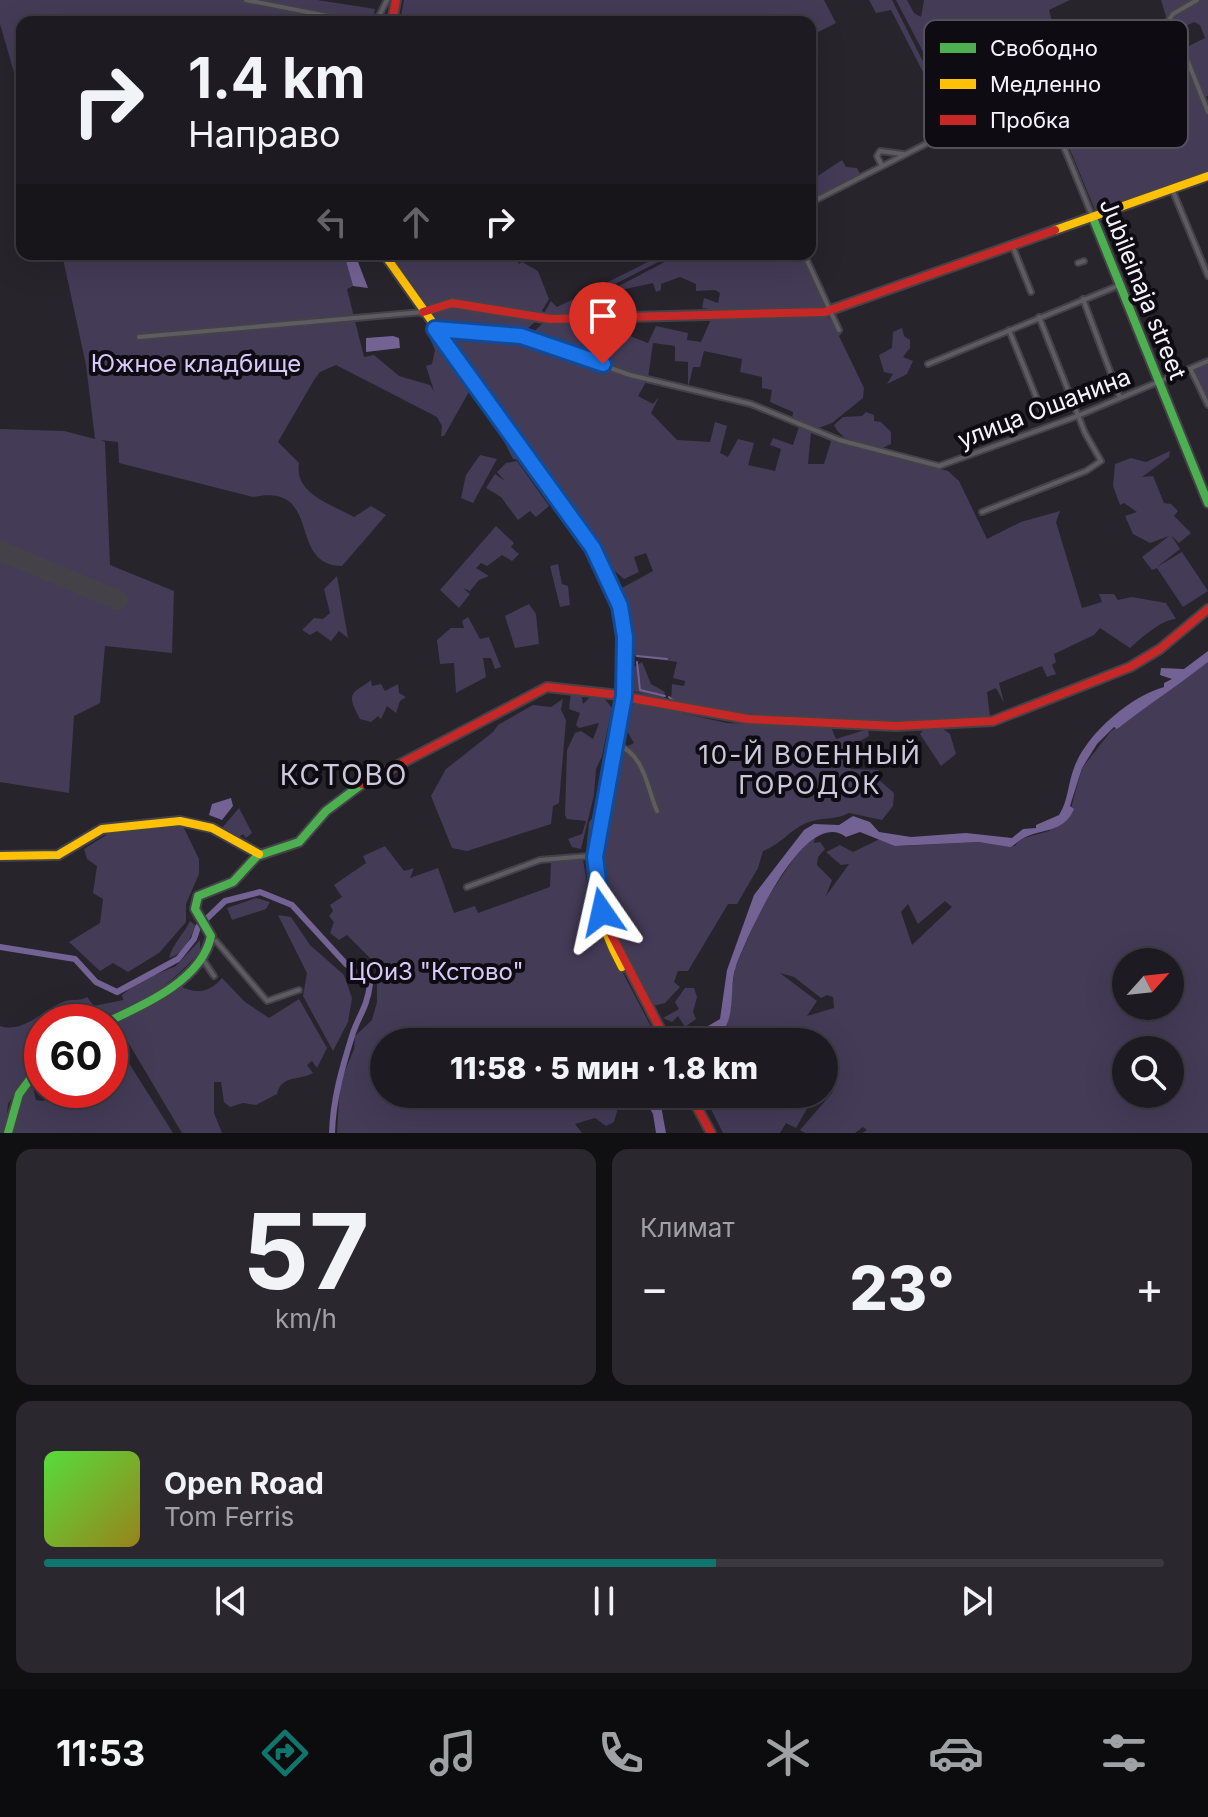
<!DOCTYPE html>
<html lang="ru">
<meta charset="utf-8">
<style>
:root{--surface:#1d1b21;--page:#2a282e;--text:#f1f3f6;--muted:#a0a1a5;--line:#3b393f;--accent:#0f766e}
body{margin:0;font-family:Inter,sans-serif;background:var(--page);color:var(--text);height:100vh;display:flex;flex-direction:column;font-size:30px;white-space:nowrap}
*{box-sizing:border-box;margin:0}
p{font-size:26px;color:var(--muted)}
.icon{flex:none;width:44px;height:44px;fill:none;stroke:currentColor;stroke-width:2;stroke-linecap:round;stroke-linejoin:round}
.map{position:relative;height:1133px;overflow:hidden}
.details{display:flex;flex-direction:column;gap:16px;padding:16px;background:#100f12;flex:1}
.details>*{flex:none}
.guide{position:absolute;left:16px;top:16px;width:800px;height:244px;border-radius:16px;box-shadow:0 8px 32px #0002,0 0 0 2px var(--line);background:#1d1b21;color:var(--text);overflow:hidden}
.needle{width:52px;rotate:63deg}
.fabs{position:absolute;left:1112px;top:948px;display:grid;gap:16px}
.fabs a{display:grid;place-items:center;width:72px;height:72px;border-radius:50%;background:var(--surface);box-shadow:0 8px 32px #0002,0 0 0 2px var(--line);font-size:40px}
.speed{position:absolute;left:24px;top:1004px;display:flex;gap:16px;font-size:40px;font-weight:700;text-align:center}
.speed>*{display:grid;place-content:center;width:104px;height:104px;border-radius:50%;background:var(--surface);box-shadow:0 8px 32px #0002,0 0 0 2px var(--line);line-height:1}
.speed .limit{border:12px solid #d22;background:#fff;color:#111}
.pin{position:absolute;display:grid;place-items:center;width:68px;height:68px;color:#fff;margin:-82px -34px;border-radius:50% 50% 50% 0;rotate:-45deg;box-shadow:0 0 8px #0007}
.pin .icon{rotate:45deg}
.me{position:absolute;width:88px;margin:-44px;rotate:349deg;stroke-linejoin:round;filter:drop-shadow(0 0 6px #0008)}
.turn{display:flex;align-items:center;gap:28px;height:168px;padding:0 40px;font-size:36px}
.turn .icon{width:104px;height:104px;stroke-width:2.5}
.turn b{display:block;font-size:56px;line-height:68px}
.lanes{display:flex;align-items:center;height:76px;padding:0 40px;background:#0003;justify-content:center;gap:40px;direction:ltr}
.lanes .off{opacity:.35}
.big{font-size:60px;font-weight:800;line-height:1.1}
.details .card{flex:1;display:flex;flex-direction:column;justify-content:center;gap:12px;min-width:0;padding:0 28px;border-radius:16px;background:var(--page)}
.details .dial{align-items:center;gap:0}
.dial b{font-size:104px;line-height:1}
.song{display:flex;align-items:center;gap:24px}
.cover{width:96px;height:96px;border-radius:12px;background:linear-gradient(135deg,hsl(110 70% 55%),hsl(50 70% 35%))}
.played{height:8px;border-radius:4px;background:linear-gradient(90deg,var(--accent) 60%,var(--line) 60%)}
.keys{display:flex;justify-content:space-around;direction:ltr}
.heat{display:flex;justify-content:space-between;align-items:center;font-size:44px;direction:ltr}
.details .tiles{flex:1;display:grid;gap:16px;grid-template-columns:1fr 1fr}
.card:last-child{grid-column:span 2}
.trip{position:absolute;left:370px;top:1028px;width:468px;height:80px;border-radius:40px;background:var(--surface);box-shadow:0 8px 32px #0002,0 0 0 2px var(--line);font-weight:800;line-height:80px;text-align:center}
.dock{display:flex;height:128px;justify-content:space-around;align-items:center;background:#0c0b0d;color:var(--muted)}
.dock .icon{width:56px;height:56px}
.dock .selected{color:var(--accent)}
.dock b{font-size:36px;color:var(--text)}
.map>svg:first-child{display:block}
.green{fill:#443b57;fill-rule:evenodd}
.water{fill:#736294}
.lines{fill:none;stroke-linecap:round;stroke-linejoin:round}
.stream{stroke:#736294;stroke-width:2}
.river{stroke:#736294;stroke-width:6}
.runway{stroke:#444248;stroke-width:20}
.street-casing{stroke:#444248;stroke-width:8}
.fast-casing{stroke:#444248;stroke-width:12}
.slow-casing{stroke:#444248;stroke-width:12}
.jam-casing{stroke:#444248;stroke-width:12}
.street{stroke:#5e5c61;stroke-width:4}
.fast{stroke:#4caf50;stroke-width:8}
.slow{stroke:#ffc107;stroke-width:8}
.jam{stroke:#c62828;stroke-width:8}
.route-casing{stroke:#114b97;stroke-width:20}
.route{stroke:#1a73e8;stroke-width:14}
.labels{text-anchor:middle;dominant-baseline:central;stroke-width:8;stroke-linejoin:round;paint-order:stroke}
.street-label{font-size:24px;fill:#f6f3fd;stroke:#0e0c12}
.park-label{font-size:24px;fill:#d8c9fa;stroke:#0e0c12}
.neighbourhood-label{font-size:26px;letter-spacing:2px;fill:#cdc8db;stroke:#0e0c12}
.quarter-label{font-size:28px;letter-spacing:2px;fill:#cdc8db;stroke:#0e0c12}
.key{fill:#0e0c12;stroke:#545158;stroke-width:2}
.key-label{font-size:22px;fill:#f6f3fd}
</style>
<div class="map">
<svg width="1208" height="1133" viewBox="0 0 1208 1133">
<rect width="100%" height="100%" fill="#27242c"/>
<path class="green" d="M 0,0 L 317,0 L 375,9 L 373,22 L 22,22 L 22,100 L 0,24 Z
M 404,0 L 824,0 L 836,23 L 810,36 L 810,22 L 400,22 Z
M 869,0 L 892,0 L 942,99 L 938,101 L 891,10 L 876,13 Z
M 896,0 L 907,0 L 914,13 L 921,17 L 924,0 L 1070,0 L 1049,10 L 1054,28 L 1038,35 L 1054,75 L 1083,61 L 1078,50 L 1106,37 L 1110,46 L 1167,20 L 1161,0 L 1208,0 L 1208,96 L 1204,97 L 1173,25 L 1168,22 L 1162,29 L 1043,88 L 1031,86 L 1014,95 L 1003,72 L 982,83 L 993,106 L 960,123 ZM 1194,22 L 1200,25 L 1205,38 L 1185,48 L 1177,30 Z
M 1169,26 L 1173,28 L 1208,117 L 1208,171 L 1095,210 L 1046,91 L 1161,35 ZM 1173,33 L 1182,54 L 1152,66 L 1145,44 Z
M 842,160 L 846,167 L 857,168 L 861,176 L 810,202 L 810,181 Z
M 62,254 L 344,254 L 353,286 L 347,289 L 364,357 L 374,355 L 399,376 L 430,385 L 434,391 L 426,366 L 432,364 L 435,350 L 427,332 L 470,390 L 444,436 L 441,436 L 442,426 L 437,417 L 336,365 L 320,372 L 314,380 L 278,442 L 299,463 C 294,494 331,504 354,517 L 371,506 L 386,515 L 342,566 C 286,565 324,482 253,497 L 119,463 L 118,442 L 100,440 L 105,442 L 110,565 L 174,591 L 172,653 L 105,646 L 100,703 L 74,716 L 69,793 L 0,782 L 0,429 L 64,431 L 95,439 L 86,365 Z
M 390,254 L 512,254 L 519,264 L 522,262 L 538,271 L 549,299 L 540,314 L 457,299 L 427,306 Z
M 664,254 L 674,254 L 615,284 L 604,284 Z
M 680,254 L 803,254 L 825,306 L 820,309 L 729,312 L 702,308 L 704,298 L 718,303 L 720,293 L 715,290 L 696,291 L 696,284 L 680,277 L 661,284 L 661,290 L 656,292 L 653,283 L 616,291 L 615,313 L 543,315 L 551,301 L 557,307 L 601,286 L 615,288 Z
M 459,306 L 538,319 L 526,330 L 526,339 L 646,382 L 638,396 L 653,404 L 659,397 L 651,413 L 677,440 L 710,442 L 715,422 L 727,426 L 720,453 L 728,457 L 738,439 L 754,443 L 748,465 L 775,471 L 781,449 L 770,445 L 773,438 L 793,445 L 799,427 L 883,455 L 948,471 L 959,481 L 987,539 L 1021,522 L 1060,511 L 1056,522 L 1082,608 L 1102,602 L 1099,594 L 1114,594 L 1118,600 L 1132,597 L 1166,603 L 1176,619 C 1162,619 1140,639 1130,648 L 1100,628 L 1094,635 L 1054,654 L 1056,662 L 1052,665 L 1056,674 L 1047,677 L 1042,666 L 999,683 L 1004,703 L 996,688 L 987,692 L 990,717 C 884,727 775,721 671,701 L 672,684 L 684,686 L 685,681 L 673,678 L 677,662 L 635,656 L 622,588 L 653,571 L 646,553 L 634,557 L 639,572 L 624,579 L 611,568 L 575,511 L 450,339 L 451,334 L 469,335 L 469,331 L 443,325 L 432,313 ZM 811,433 L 831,441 L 824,464 L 808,464 Z
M 827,316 L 841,334 L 839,336 L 864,388 L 863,398 L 832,423 L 816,429 L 792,419 L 793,412 L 770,402 L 772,390 L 762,388 L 762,377 L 740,372 L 742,359 L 704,351 L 700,367 L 693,367 L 688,388 L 688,362 L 675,361 L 675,346 L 653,343 L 648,378 L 530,335 L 543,323 L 608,320 L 611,324 L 602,342 L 620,346 L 623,338 L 630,336 L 648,343 L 656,326 L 688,333 L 687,340 L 701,342 L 711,319 Z
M 902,328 L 904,336 L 910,340 L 910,348 L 903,357 L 913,361 L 907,374 L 887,384 L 893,374 L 884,372 L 879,355 L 892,348 L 893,332 Z
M 1208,362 L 1208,403 L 1192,371 Z
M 866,412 L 874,415 L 874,421 L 881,422 L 891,432 L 891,444 L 878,450 C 861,444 841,441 834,425 L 843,417 L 862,416 Z
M 496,426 L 497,426 L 566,520 L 518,460 L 513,459 Z
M 1170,451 L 1169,457 L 1142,477 L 1153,476 L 1164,503 L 1171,504 L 1178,511 L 1174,516 L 1191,533 L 1179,543 L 1171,535 L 1180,549 L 1157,567 L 1182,552 L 1208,591 L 1183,607 L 1157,568 L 1152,570 L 1142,557 L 1169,536 L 1150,543 L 1133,534 L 1125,516 L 1137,512 L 1124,503 L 1120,505 L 1113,486 L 1115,464 L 1131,458 L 1146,462 Z
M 480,455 L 497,459 L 473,503 L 461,498 L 466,475 Z
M 517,461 L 549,506 L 536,517 L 530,511 L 518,520 L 501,497 L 486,488 L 495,474 L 505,481 L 497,472 L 506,463 Z
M 496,526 L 514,543 L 511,547 L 519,554 L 512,561 L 502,555 L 487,566 L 481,563 L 476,568 L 489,576 L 479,580 L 470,591 L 463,588 L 470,594 L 459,608 L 440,590 Z
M 558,564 L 562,584 L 568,586 L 570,605 L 560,607 L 550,566 Z
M 337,576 L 348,638 L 339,631 L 331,641 L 317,631 L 310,635 L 302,630 L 314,618 L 323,619 L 330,613 L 324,589 Z
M 529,604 L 536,614 L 539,644 L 515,648 L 505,616 Z
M 468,617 L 480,639 L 489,637 L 501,667 L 495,669 L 491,658 L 483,658 L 486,677 L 456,693 L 454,663 L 440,664 L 437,640 L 451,628 L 464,628 L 462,621 Z
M 642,662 L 651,684 L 665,692 L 664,699 L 632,691 L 633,668 Z
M 1208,662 L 1208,1133 L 862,1133 L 867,1130 L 863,1127 L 855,1133 L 805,1133 L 800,1130 L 833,1092 L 827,1086 L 830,1075 L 824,1070 L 824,1042 L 722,1042 L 724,1035 L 710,1042 L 690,1042 L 700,1042 L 728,1018 L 735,968 L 762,906 L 796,855 L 815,835 L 814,843 L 820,842 L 825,849 L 818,857 L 817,865 L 832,880 L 826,896 L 849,864 L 841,865 L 826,852 L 840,845 L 853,852 L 880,839 L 901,846 L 980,842 L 1015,846 L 1020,839 L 1049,831 L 1071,808 L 1082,768 L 1111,731 ZM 945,901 L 952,907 L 912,945 L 901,912 L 908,904 L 918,924 ZM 1126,962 L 1170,962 L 1170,1006 L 1126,1006 ZM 780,973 L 794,977 L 821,998 L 827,995 L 833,997 L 834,1008 L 807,1016 L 817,1001 ZM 1126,1050 L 1170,1050 L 1170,1094 L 1126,1094 Z
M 371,680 L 372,686 L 381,684 L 385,691 L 398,684 L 399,693 L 406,697 L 400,701 L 396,713 L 387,706 L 381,719 L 378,716 L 371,722 L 360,719 C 343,689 356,693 371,680 Z
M 571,692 L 581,694 L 583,704 L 589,698 L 604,698 L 612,708 L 602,756 L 596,769 L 594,795 L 581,849 L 572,847 L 568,839 L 582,834 L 586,821 L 567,819 L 565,815 L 567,750 L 575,733 L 581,731 L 593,739 L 599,723 L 579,728 L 576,725 L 580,713 L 569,709 Z
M 563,699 L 561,710 L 566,720 L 559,803 L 553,806 L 551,824 L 467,851 L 452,848 L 431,796 L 446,769 L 493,732 L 498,725 L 533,705 L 551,707 Z
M 636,703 L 727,723 L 831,727 L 836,739 L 868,729 L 869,736 L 841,752 L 851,769 L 879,770 L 879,780 L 894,793 L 893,806 L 882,820 L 849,813 C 836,820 820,817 806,823 C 790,830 780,845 763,851 L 758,868 L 737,904 L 728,904 L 688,971 L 678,971 L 674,982 L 680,987 L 665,1003 L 653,1006 C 633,966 600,920 599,874 C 598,833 612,790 620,750 L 634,743 L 624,726 L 629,707 Z
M 940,727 L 950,734 L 956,754 L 941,766 L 920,734 L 925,728 Z
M 239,808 L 252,833 L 246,838 L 243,834 L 238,838 L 222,828 Z
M 182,824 L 199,859 L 199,874 L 186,904 L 186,922 L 159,953 L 128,972 L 113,963 L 100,971 L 69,942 L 100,923 L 103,899 L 93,893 L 97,866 L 87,859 L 84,849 L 114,830 Z
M 385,846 L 404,871 L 414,868 L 410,878 L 438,868 L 454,913 L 475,906 L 478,913 L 550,887 L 551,861 L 583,860 L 593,916 L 657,1038 L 634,1042 L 635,1031 L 628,1029 L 626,1042 L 384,1042 L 384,1094 L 622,1094 L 614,1122 L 606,1126 L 595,1118 L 575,1124 L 582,1133 L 337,1133 L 340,1083 L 354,1049 L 355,1036 L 372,1020 L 377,1002 L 377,965 L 347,935 L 339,940 L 330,933 L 334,922 L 329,916 L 333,911 L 330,905 L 342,897 L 334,885 L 366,863 L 363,856 Z
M 256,898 L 270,902 L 266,909 L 232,920 L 227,908 Z
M 278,915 L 291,917 L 310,945 L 344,975 L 352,998 L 348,1022 L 333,1051 L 303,996 L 307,973 Z
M 190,921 L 195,925 C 192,938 182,955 169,958 C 173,943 184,934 190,921 Z
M 200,940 L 200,952 C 166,988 142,1007 93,1018 L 94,1022 L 42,1022 L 42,1057 L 29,1069 L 8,1104 L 5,1133 L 0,1133 L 0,1026 C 23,1034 43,1010 63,1002 C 72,998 79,1002 87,997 L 94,1006 L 123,1000 L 122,995 L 138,982 L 176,966 Z
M 222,978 L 245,1002 L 269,1018 L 299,999 L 327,1048 L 317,1068 L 312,1061 L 307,1065 L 313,1073 C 299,1081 282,1074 277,1094 L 256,1105 L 243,1103 L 230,1107 L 224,1102 L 221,1082 L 214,1082 L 214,1113 L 222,1133 L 182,1133 L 116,1022 L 168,997 L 180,986 C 197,995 210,992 222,978 Z
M 685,988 L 694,988 L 697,997 L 693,1012 L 696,1019 L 685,1027 L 678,1016 L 672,1022 L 663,1018 L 679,1009 L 675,1002 Z
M 110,1033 L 173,1133 L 14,1133 L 18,1104 L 28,1086 L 33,1088 L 36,1100 L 44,1101 L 50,1096 L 44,1090 L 110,1090 Z
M 712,1094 L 811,1094 L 814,1096 L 796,1128 L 786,1123 L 780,1133 L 723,1133 L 708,1103 Z"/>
<path class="water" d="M 344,254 L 355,254 L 368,288 L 353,286 Z
M 393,336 L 399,338 L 400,348 L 366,352 L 366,338 Z
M 1208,651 L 1208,662 C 1177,686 1148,705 1117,729 L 1114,727 L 1097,744 L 1082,768 L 1070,806 L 1074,809 C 1064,834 1039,828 1020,840 C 1016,843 1014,846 1010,847 L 979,842 L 895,846 L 860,832 L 846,837 C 804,805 747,937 736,966 C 729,984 736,1018 722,1031 C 703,1047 674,1042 651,1042 L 696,1033 L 720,1019 L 727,970 L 754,895 L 804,830 L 814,824 L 839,825 L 853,816 L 870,822 L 879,832 L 911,837 L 966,833 L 1012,838 L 1023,829 L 1036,828 L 1036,825 L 1059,815 C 1068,802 1068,783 1074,768 C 1086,734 1131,696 1164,687 L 1164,683 L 1172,679 L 1160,675 L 1161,668 L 1184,669 Z
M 231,798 L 233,806 L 222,820 L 209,815 L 212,804 Z
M 642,1094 L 659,1095 L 666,1133 L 656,1133 L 653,1114 Z"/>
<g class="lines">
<path class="stream" d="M 637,656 L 667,659
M 637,662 L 640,690 L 665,696
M 669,697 L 675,702"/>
<path class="river" d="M 0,947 L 75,959 L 96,982 L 117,992 L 178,959 L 194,939 L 198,927 L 225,901 L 260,892 L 292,905 L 346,964 L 370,984 C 367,1009 358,1016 352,1036 C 342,1068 333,1099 332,1133"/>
<path class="runway" d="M 0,551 L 118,600"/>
<g class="street-casing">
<path id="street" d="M 246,0 L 358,22
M 376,22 L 387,0
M 1168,24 L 1175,29 L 1208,112
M 1041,91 L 1093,218
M 882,166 L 877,156 L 880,151 L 903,154
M 1172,189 L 1208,276
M 810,203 L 1030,91 L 1041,91 L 1161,32 L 1173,14 L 1197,0
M 1013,247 L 1031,292
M 804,254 L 839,330
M 1078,263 L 1084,261
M 1083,299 L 1120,398
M 438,329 L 521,336 L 630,375 L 751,404 L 839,440 L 939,466 L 1075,417 L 1208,361
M 1009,330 L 1041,409
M 139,337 L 423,312
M 928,364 L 1120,285
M 1191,370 L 1208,405
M 982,512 L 1086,471 L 1101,461 L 1085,433 L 1039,317
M 617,745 C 644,753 647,788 657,811
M 467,887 L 540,860 L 589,856
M 216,941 L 267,1001 L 299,990
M 202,958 L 214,976"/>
</g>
<g class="fast-casing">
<path id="fast" d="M 1093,218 L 1208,503
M 107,1022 C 144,1005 202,980 211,936 L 195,909 L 198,896 L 233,882 L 257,856 L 299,842 L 326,811 L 362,784
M 8,1133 L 19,1094 L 42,1063"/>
</g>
<g class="slow-casing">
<path id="slow" d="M 1055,230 L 1208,176
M 384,254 L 586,538 L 597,559
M 595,824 C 587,878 596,919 622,967
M 0,856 L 58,855 L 102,829 L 180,821 L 212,828 L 259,854"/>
</g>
<g class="jam-casing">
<path id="jam" d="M 392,22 L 396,0
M 423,312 L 452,303 L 551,319 L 825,312 L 1055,230
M 597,559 L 618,599 L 625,637 L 624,689 L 595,874 L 609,930 L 667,1042
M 620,696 L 748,719 L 896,726 L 993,721 L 1130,667 L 1160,649 L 1208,609
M 362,784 L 547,687 L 619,695
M 690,1094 L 711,1133"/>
</g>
<use href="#street" class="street"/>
<use href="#fast" class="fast"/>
<use href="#slow" class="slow"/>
<use href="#jam" class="jam"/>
</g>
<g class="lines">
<g class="route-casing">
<path id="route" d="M 602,912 L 595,857 L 624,696 L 625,637 L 620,606 L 593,548 L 435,329 L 521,336 L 603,364"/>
</g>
<use href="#route" class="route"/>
</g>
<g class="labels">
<g class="street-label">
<text transform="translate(1143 289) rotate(68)">Jubileinaja street</text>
<text transform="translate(1044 408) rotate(-21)">улица Ошанина</text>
</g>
<g class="park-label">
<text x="196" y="363">Южное кладбище</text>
<text x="436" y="971">ЦОиЗ "Кстово"</text>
</g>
<g class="neighbourhood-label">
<text x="810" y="754">10-Й ВОЕННЫЙ<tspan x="810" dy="30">ГОРОДОК</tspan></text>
</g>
<g class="quarter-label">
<text x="344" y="775">КСТОВО</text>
</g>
</g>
<rect x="924" y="20" width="264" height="128" rx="12" class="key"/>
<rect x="940" y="43" width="36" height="10" fill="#4caf50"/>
<rect x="940" y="79" width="36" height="10" fill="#ffc107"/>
<rect x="940" y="115" width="36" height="10" fill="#c62828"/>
<g class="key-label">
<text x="990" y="56">Свободно</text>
<text x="990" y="92">Медленно</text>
<text x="990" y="128">Пробка</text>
</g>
</svg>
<div class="fabs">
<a><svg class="needle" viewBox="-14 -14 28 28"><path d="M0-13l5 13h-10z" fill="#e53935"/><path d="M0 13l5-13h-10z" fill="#a0a1a5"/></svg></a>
<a><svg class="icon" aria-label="search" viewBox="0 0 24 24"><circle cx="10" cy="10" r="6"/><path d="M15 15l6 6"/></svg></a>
</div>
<div class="speed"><div class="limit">60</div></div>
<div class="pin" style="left:603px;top:364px;background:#d93025"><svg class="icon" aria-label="arrive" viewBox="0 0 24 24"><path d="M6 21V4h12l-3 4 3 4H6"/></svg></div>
<svg class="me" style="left:602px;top:912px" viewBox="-20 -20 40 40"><path d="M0-17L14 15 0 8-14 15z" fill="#1a73e8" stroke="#fff" stroke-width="4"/></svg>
<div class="trip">11:58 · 5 мин · 1.8 km</div>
<div class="guide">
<div class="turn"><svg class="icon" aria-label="right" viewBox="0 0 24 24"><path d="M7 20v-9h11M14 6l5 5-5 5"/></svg><div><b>1.4 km</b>Направо</div></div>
<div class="lanes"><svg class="icon off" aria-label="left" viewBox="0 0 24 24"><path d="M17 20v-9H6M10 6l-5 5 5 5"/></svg><svg class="icon off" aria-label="ahead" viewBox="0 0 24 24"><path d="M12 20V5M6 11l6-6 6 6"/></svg><svg class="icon" aria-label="right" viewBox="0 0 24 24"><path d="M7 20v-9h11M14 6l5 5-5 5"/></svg></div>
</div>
</div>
<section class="details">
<div class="tiles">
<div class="card dial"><b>57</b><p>km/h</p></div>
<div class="card"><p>Климат</p>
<div class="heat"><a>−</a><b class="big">23°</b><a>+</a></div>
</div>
<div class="card">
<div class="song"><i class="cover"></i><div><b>Open Road</b><p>Tom Ferris</p></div></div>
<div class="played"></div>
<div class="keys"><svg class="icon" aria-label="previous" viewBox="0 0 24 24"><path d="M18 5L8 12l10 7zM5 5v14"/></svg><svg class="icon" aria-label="pause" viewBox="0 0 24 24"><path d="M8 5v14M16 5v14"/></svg><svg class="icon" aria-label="next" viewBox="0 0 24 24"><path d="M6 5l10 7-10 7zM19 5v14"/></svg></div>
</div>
</div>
</section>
<nav class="dock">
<b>11:53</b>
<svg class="icon selected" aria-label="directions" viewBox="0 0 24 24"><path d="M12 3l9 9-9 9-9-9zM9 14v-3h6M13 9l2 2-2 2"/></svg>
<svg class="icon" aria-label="music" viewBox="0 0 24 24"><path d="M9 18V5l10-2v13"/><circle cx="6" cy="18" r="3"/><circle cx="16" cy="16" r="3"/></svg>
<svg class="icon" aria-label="phone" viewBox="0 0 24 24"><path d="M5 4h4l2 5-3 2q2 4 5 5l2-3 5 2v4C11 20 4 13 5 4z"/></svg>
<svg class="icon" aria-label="climate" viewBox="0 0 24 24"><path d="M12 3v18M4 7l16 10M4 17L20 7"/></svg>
<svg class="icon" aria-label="car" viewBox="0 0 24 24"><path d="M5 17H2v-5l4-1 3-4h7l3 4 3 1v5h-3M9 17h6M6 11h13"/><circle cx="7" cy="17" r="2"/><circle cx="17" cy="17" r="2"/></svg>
<svg class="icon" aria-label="filters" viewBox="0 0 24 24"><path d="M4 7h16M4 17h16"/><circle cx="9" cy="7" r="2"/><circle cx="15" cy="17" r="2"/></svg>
</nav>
